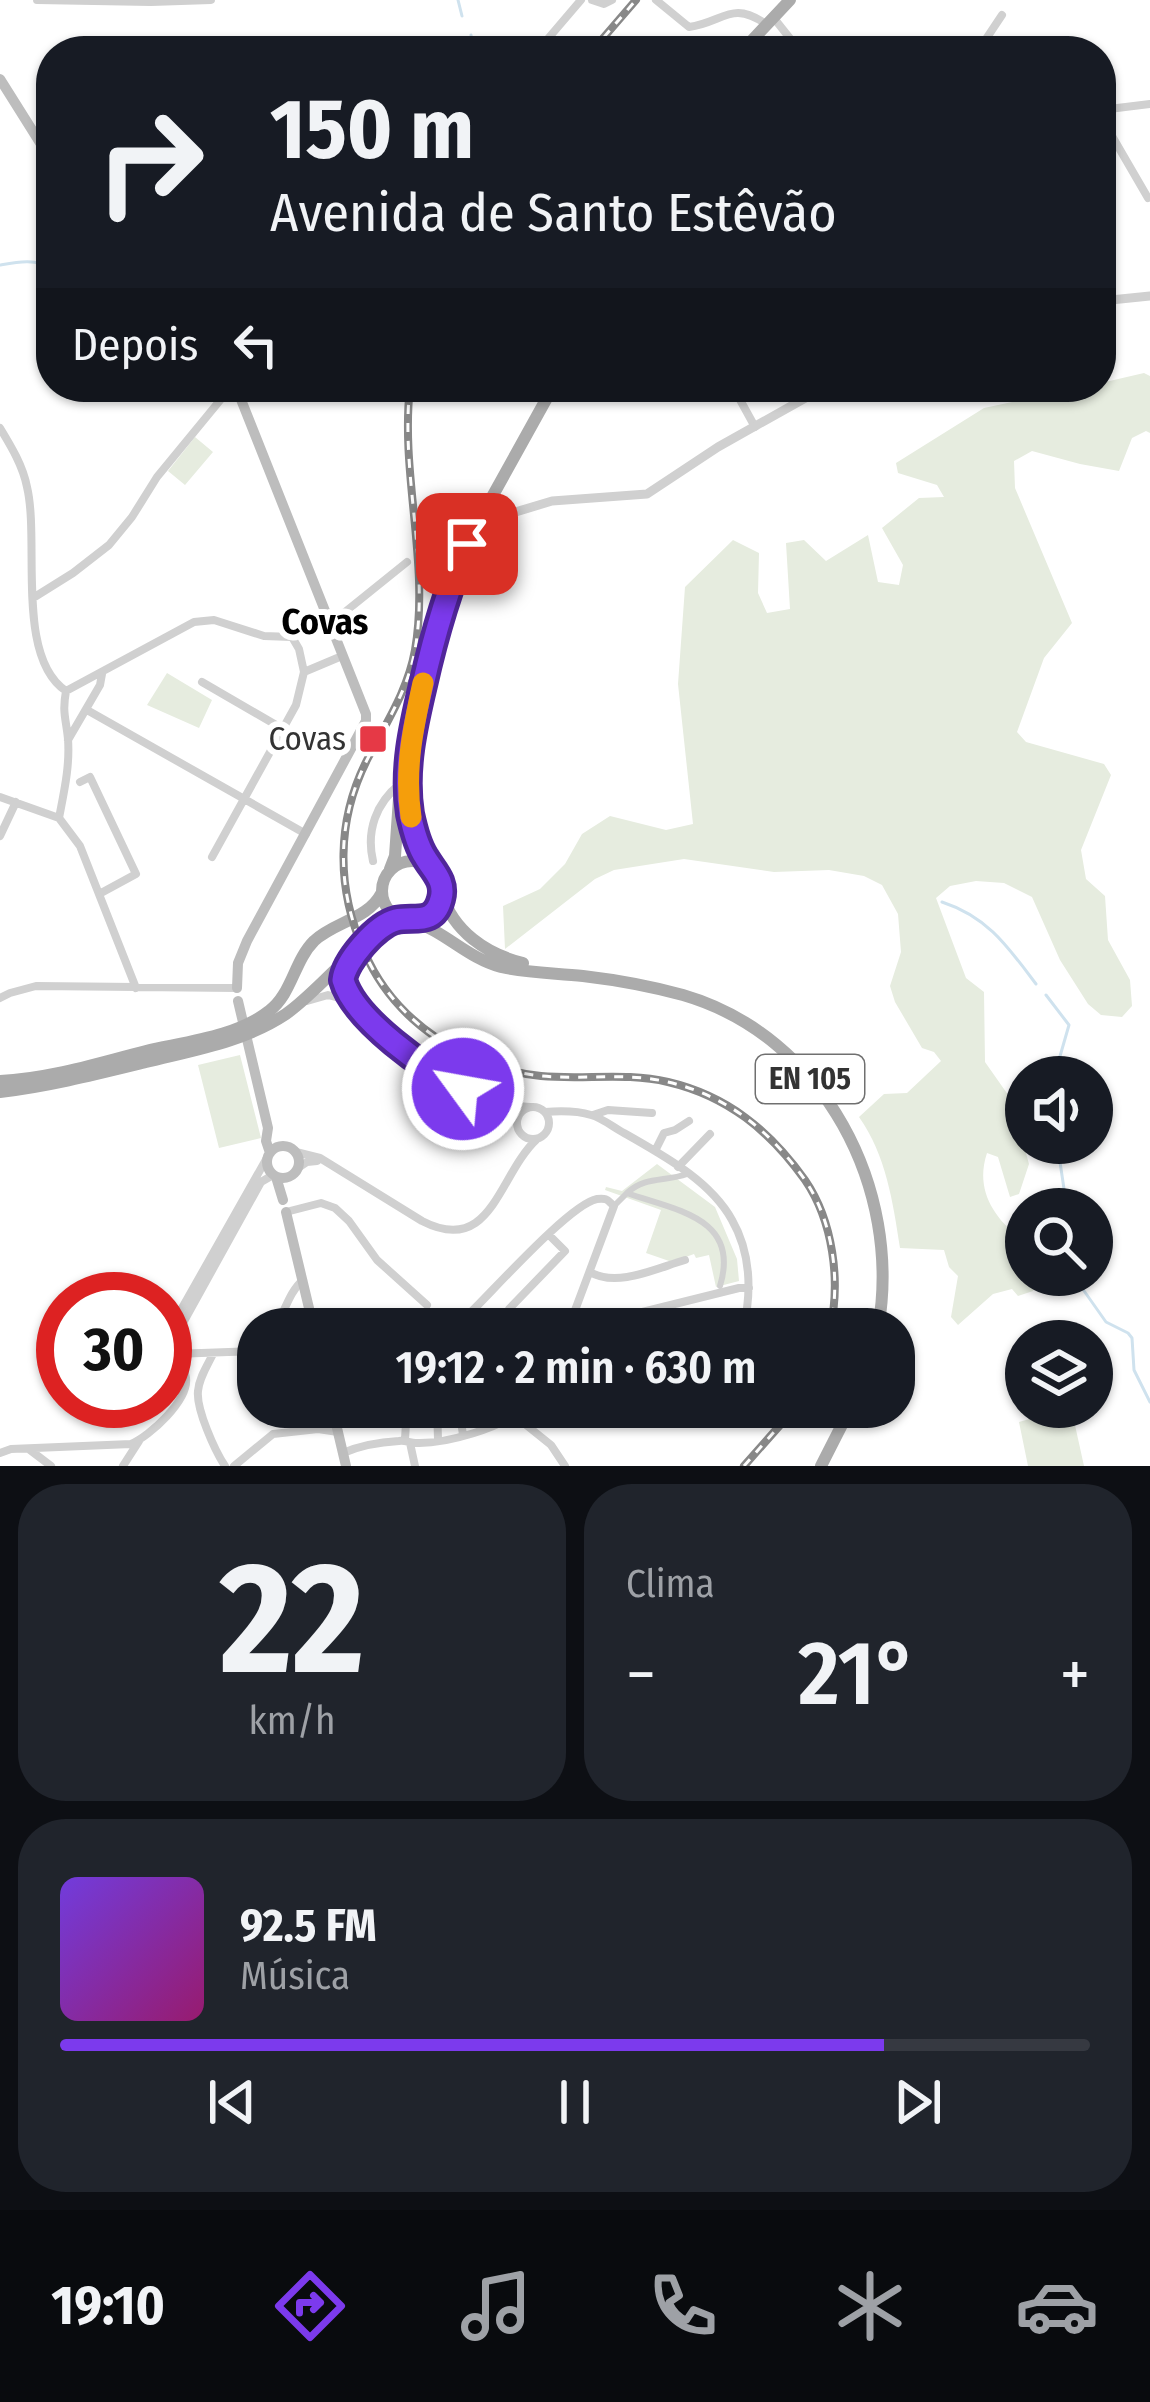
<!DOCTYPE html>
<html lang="pt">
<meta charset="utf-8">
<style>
:root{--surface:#171b24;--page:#20242c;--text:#f1f3f6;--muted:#9ea1a6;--line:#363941;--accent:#7c3aed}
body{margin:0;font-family:"Fira Sans Condensed",sans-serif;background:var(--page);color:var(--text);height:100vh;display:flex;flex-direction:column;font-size:45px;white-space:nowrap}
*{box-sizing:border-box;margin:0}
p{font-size:39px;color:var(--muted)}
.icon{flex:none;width:66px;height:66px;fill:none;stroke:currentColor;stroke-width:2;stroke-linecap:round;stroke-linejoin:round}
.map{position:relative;height:1466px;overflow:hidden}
.side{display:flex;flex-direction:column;gap:18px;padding:18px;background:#0d0f14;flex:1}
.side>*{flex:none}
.top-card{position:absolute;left:36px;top:36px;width:1080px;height:366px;border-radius:48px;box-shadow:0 3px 9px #0004;background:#171b24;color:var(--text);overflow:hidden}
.fabs{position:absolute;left:1005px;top:1056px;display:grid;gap:24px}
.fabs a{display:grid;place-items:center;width:108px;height:108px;border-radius:50%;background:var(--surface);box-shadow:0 3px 9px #0004;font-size:60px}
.speed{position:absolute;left:36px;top:1272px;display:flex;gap:24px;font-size:60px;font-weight:700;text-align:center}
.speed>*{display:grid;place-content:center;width:156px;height:156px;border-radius:50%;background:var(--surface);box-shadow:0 3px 9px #0004;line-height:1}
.speed .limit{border:18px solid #d22;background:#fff;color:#111}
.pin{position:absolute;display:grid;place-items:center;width:102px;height:102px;color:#fff;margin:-51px;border-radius:24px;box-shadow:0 6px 18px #0006}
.me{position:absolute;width:132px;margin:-66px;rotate:302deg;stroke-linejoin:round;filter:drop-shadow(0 0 9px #0008)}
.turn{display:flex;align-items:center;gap:42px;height:252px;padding:0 36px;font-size:54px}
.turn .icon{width:156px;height:156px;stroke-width:2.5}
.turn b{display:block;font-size:84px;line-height:102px}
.then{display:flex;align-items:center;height:114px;padding:0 36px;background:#0003;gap:24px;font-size:45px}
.big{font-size:90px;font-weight:600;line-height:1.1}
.side .card{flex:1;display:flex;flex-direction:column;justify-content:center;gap:18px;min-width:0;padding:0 42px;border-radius:48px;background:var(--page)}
.side .dial{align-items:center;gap:0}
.dial b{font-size:156px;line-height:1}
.song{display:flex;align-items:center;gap:36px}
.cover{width:144px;height:144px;border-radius:18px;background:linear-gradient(135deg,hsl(260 70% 55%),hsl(320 70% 35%))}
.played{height:12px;border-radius:6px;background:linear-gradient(90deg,var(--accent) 80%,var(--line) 80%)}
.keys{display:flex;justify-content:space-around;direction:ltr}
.heat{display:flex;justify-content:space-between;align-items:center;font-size:66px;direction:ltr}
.side .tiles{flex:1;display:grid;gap:18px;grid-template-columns:1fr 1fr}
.card:last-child{grid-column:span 2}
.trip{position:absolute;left:237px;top:1308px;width:678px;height:120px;border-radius:48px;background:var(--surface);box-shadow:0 3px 9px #0004;font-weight:600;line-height:120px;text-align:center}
.menu{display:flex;height:192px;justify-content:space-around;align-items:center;background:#090b0e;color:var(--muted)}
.menu .icon{width:84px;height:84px}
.menu .on{color:var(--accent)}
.menu b{font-size:54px;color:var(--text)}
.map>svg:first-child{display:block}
.green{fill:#e6ecdf}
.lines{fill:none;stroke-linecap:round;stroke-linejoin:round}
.stream{stroke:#cfe2ee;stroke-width:3}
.pedestrian{stroke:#d0d0d0;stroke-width:6}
.minor{stroke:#d0d0d0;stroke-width:8}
.tertiary{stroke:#d0d0d0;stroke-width:9}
.secondary{stroke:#bdbdbd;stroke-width:10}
.primary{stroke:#ababab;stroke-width:12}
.rail-casing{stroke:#888;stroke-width:8}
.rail{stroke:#fff;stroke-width:3;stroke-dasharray:9;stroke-linecap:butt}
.route-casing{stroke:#51269a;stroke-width:30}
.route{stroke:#7c3aed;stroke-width:21}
.slow{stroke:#f59e0b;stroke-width:21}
.poi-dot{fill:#e63946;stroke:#fff;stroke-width:4.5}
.labels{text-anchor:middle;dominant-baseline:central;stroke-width:12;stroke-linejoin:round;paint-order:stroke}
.shield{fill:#fff;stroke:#707070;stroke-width:3}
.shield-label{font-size:30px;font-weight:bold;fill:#333}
.poi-label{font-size:33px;fill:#333;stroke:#fff;text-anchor:end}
.neighbourhood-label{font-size:36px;font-weight:bold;fill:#000;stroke:#fff}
</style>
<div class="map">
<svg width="1150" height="1466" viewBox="0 0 1150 1466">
<rect width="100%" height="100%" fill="#fff"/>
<path class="green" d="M 1144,373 L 1150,376 L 1150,433 L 1146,431 L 1132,438 L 1119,471 L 1080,464 L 1032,451 L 1014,461 L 1015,488 L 1072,623 L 1044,658 L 1017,732 L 1026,742 L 1104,764 L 1111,775 L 1081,850 L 1086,879 L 1105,896 L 1108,940 L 1130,980 L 1132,1006 L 1122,1017 L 1101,1015 L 1088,1004 L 1060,960 L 1032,897 L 1004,883 L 976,881 L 950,886 L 936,898 L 966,978 L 984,992 L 985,1062 L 1011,1099 L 1029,1164 L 1019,1194 L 1010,1197 L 998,1157 L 987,1153 C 974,1192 996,1221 1026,1243 L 1026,1275 L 1042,1275 L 1033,1291 L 1018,1296 L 1012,1289 L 993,1294 L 958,1325 L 951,1317 L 958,1276 L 949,1267 L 944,1250 L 900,1248 C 893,1202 886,1155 859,1117 L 884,1094 L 907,1093 L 941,1061 L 934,1052 L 922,1048 L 895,1002 L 890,986 L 901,952 L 898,914 L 882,885 L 864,876 L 829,870 L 774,872 L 684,859 L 614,870 L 595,879 L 505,949 L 503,906 L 540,889 L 565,864 L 582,834 L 610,816 L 666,830 L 693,824 L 678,684 L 685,587 L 733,540 L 759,553 L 758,593 L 767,613 L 790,609 L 786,543 L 804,540 L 826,561 L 868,535 L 878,582 L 899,585 L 903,565 L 882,528 L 919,498 L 944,497 L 937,485 L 898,473 L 896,463 L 984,408 L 1081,387 L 1101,387 L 1101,383 Z
M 195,437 L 213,452 L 185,485 L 168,471 Z
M 167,673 L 212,700 L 199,728 L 147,705 Z
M 240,1055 L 261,1138 L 219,1148 L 198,1065 Z
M 657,1164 L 715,1207 L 737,1259 L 739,1281 L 716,1287 L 709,1255 L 696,1258 L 694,1254 L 672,1262 L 646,1253 L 661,1210 L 605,1190 L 606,1187 L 622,1191 Z
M 1071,1407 L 1084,1466 L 1028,1466 L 1019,1422 Z"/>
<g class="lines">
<path class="stream" d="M 458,0 L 462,16
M 471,35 L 473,51
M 0,265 C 17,262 37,258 51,269
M 942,902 C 988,917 1008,947 1036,984
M 1046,995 L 1069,1025 L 1054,1077
M 1052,1143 L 1060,1162 L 1067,1209
M 1079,1275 L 1082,1288 L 1106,1322 L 1128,1333 L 1132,1338 L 1134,1370 L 1150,1402"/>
<path class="pedestrian" d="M 627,1193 C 645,1176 665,1182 687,1174
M 614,1206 L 627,1193 C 674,1210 741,1217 720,1286"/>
<path class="minor" d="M 37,0 L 151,2 L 211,0
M 592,0 L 604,4 L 612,0
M 656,0 L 689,27 C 724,22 731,0 766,24
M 773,17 L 800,51
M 540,48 L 581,0
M 978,51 L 1002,15
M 1101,110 L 1150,104
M 1101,117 L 1148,198
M 733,387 L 755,427
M 0,428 C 11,446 23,466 27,487 C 40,541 15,657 66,691
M 33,598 L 73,573 L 109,545 L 132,517 L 157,477 L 231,387
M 330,624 L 407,562
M 292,637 L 329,621
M 304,672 L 342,656
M 202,682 L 283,729
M 66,691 L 194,622 L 214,620 L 264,636 L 292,637
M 87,710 L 306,834
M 68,740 L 100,685 L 102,674
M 80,782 L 90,777 L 136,874 L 101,893
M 0,797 L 59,818 L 80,846 L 136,988
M 59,818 C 64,792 70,766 68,739 C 66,718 62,713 66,691
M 0,836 L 16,802
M 212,857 L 296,705 L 304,672 L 299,649 L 292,637
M 373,861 C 366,831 376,803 400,784
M 349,960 C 345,968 340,977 344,987 C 349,1001 364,1013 375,1023 C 416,1063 470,1107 531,1107
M 0,998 L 10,993 L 36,986 L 237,988
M 307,1001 L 328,995 L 350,1001
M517 1123a16 16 0 1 1 32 0a16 16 0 1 1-32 0Z
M 545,1112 C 558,1111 578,1111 591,1115 C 602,1118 613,1127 624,1133 C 662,1155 710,1180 732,1220 C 751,1253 752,1293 743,1329
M 593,1115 L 608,1110 L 652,1113
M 655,1151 L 664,1133 L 675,1130 L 689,1121
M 296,1152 L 320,1158 L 422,1221 C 492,1257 498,1175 537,1139
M 678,1167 L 710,1134
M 298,1168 L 307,1162 L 317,1161
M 286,1212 L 321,1203 L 335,1208 L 349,1221 L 377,1260 L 427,1305
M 590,1272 C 617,1288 657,1268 685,1260
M 507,1318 L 509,1309 L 565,1251 L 549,1235
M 468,1322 L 469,1314 C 493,1291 570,1204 597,1199 C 608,1198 607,1200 614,1206 L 568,1329
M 274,1329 C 285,1313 288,1293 303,1280
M 457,1329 C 486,1310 532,1315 562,1329
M 574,1329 L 739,1288 L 749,1288
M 173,1341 L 261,1182 L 273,1175
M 174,1354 L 258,1351
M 213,1354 C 207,1366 199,1378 198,1391 C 196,1409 215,1451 225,1466
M 300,1407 L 318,1429 L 338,1432
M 437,1407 L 438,1439
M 459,1407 L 463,1435
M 515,1416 L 551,1445 L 565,1466
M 405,1439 L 407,1407
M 410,1443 L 415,1466
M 30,1450 L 51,1466
M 0,1453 L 11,1449 L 131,1444 C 150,1436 189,1400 186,1378 C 182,1353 163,1356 173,1324 L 268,1156
M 343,1453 C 359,1446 381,1442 399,1441 C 405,1440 410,1443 416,1443 C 444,1444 505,1428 523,1407
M 123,1466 L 139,1441
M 234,1466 L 273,1434 L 318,1429"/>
<path class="tertiary" d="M 1101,301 L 1150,296
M 482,515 L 502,516 L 552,501 L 647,494 L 718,447 L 825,387"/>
<path class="secondary" d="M 0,79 L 44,149 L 51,155
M 236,387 L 366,714 L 366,721 L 247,941 L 238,963 L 237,988
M 238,1001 L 268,1128 L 266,1141 L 270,1153
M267 1162a16 16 0 1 1 32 0a16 16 0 1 1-32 0Z
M 276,1177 L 283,1200
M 286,1212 L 314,1329
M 332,1407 L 346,1466"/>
<path class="primary" d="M 742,51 L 790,0
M 408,774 C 407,805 412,838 429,864
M382 891a30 30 0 1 1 60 0a30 30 0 1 1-60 0Z
M 390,869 L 395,856 L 400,784 L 442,605 L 482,515 L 553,387
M 442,894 C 453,931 486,954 523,963
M 412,921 C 445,931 467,958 501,967 C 528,973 556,973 583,976 C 617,980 650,986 683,995 C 824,1036 903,1189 878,1329
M 0,1081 C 49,1079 98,1063 146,1051 C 185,1042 236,1037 269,1011 C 292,994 294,961 314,941 C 334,922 368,919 381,894
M 0,1092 C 50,1086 97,1074 146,1062 C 194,1050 244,1042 286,1014 C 321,990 365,931 401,919
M 821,1466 L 851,1407"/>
<g class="rail-casing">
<path id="rail" d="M 592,51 L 636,0
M 410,387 C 400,474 430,564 415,650 C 408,690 386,723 368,758 C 336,820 336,888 364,951 C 394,1022 466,1068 541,1076 C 584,1080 626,1072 668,1082 C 728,1096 770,1131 805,1180 C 833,1221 841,1281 830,1329
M 744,1466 L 796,1407"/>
</g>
<use href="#rail" class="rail"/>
</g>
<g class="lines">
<g class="route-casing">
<path id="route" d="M 463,1089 C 427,1070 354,1020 343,980 C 345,961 376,925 396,920 C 414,916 434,926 441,899 C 446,881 433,871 425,857 C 417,845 413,828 410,814 C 403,770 413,727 423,685 C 434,636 447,590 467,544"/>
</g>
<use href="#route" class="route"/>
<path class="slow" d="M 411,817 C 404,770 413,728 423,683"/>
</g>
<rect class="poi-dot" x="358" y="724" width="30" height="30" rx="6"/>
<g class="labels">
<rect class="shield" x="756" y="1055" width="108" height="48" rx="9"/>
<g class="shield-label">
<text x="810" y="1079">EN 105</text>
</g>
<g class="poi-label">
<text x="346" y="739">Covas</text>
</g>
<g class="neighbourhood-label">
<text x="325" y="622">Covas</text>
</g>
</g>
</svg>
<div class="fabs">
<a><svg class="icon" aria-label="sound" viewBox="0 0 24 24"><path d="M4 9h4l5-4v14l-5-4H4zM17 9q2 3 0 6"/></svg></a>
<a><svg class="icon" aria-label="search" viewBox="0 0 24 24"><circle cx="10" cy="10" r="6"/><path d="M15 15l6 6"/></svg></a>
<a><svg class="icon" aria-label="layers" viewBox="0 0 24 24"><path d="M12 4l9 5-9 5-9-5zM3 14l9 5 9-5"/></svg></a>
</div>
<div class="speed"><div class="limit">30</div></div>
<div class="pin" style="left:467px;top:544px;background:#d93025"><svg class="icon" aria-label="arrive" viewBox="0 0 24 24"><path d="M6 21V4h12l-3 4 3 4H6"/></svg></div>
<svg class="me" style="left:463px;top:1089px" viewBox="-20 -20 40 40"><circle r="17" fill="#7c3aed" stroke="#fff" stroke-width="3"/><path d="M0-11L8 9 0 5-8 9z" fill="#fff"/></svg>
<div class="trip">19:12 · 2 min · 630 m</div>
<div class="top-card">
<div class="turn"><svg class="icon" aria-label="right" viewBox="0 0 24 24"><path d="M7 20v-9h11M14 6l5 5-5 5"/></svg><div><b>150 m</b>Avenida de Santo Estêvão</div></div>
<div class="then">Depois<svg class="icon" aria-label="left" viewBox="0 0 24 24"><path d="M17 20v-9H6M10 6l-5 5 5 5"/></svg></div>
</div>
</div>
<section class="side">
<div class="tiles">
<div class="card dial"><b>22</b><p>km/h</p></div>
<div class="card"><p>Clima</p>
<div class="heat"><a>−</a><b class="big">21°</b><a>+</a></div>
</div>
<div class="card">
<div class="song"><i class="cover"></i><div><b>92.5 FM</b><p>Música</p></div></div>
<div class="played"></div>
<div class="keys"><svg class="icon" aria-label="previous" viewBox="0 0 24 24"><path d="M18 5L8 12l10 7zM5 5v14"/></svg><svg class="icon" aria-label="pause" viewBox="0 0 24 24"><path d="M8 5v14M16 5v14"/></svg><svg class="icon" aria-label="next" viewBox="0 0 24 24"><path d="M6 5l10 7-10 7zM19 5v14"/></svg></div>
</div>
</div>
</section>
<nav class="menu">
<b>19:10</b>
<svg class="icon on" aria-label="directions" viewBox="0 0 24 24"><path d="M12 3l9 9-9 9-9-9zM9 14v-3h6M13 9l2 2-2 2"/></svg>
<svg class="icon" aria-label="music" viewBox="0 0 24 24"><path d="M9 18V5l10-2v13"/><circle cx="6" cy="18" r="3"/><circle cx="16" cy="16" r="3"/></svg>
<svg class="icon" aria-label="phone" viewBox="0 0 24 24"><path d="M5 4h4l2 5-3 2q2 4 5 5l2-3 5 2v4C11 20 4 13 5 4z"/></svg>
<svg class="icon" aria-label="climate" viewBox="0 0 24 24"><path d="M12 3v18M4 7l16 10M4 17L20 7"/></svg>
<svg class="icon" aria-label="car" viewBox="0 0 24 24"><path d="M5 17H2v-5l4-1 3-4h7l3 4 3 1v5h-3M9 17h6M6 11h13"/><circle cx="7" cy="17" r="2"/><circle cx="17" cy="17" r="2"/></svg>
</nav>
